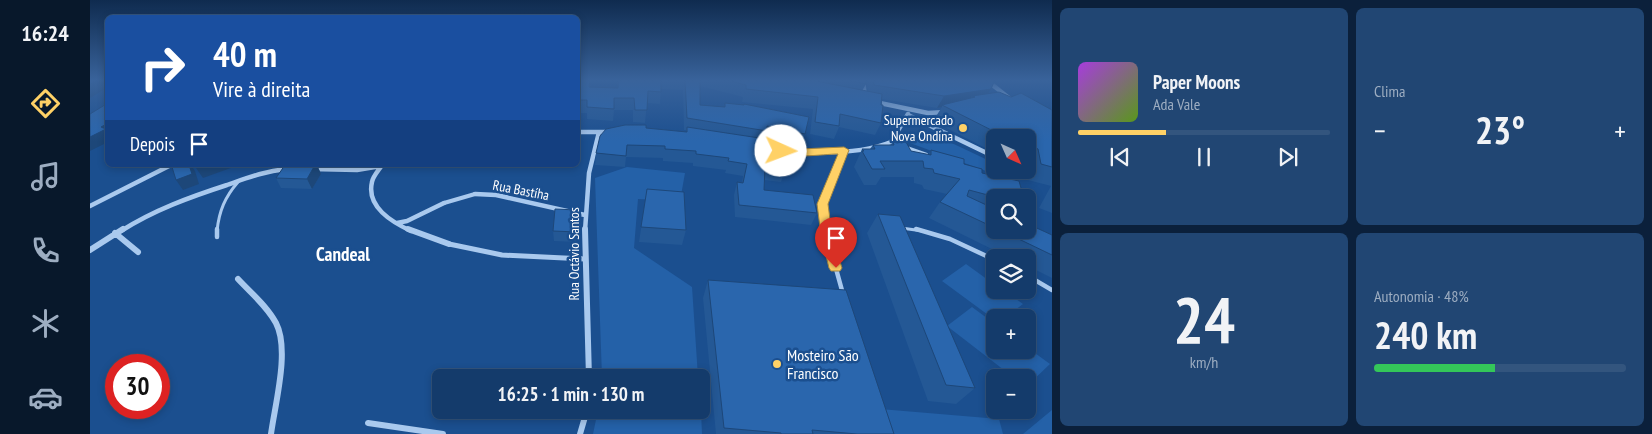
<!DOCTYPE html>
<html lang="pt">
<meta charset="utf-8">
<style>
:root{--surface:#143b6b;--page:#214673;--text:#f1f3f6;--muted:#9dadc1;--line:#33557e;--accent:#ffd166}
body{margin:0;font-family:"PT Sans Narrow",sans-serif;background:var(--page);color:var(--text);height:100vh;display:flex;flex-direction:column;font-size:19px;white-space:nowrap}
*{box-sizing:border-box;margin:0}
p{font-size:16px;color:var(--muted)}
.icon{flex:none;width:28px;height:28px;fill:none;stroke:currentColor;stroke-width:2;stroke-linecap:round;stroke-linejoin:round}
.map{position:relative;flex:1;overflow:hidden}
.side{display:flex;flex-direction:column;gap:8px;padding:8px;background:#0b203b;width:600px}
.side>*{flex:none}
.guide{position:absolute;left:15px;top:15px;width:475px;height:152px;border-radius:8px;box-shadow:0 2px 8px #0003,0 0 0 1px var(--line);background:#1a4fa0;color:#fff;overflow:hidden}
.needle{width:32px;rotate:135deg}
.fabs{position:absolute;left:896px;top:129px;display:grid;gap:10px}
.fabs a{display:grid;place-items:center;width:50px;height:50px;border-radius:8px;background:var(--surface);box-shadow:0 2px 8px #0003,0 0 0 1px var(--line);font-size:25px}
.speed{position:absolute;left:15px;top:354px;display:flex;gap:10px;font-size:25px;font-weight:700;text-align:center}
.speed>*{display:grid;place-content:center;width:65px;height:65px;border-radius:50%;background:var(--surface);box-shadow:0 2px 8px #0003,0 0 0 1px var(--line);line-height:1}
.speed .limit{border:8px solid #d22;background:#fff;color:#111}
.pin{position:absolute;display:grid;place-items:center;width:42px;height:42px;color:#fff;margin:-51px -21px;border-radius:50% 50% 50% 0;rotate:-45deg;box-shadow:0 0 5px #0007}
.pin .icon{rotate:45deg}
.me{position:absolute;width:55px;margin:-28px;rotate:92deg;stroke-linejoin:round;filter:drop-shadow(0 0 4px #0008)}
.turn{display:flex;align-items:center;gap:18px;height:105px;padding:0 25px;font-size:22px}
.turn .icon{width:65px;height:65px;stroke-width:2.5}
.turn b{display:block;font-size:35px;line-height:42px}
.then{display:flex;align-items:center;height:48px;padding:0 25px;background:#0003;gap:10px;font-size:19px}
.big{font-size:38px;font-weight:600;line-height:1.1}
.side .tile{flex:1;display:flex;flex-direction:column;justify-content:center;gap:8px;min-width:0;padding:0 18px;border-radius:8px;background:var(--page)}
.side .dial{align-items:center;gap:0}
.dial b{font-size:65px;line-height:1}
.song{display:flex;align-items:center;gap:15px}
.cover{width:60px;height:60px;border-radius:8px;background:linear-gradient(135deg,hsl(280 70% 55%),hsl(90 70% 35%))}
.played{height:5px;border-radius:2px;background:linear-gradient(90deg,var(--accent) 35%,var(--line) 35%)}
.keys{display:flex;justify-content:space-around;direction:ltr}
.heat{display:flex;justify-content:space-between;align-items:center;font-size:28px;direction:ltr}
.charge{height:8px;border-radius:4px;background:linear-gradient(90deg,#34c759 48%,var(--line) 0)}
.side .tiles{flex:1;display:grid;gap:8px;grid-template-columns:repeat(2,1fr)}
.trip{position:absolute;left:342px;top:369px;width:278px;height:50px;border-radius:8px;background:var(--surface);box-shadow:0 2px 8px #0003,0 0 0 1px var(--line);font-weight:600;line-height:50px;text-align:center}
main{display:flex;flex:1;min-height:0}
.tab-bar{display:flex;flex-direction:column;width:90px;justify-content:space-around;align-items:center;background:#08182b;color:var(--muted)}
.tab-bar .icon{width:35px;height:35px}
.tab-bar .current{color:var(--accent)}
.tab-bar b{font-size:22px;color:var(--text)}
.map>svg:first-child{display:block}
.green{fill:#2461a8}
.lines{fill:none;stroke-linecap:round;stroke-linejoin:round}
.service-far1{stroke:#a9c9ee;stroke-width:3}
.service{stroke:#a9c9ee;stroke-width:4.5}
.pedestrian-far1{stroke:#a9c9ee;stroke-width:4}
.pedestrian{stroke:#a9c9ee;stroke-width:5}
.minor-far1{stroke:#a9c9ee;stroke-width:4.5}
.minor{stroke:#a9c9ee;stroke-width:6}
.tertiary{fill:#a9c9ee;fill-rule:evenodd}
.wall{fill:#245895}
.shaded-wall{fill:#1d4779}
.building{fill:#2a66ad;stroke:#1d4779}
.route{fill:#ffd166;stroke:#a68842}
.poi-dot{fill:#ffd166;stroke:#1b4f8f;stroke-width:2}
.labels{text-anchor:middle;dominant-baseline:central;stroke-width:5;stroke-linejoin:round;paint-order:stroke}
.poi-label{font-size:14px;fill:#fff;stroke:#1b4f8f;text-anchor:end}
.street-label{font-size:14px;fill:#fff;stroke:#1b4f8f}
.near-poi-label{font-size:16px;fill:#fff;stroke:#1b4f8f;text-anchor:start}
.district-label{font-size:19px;font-weight:bold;fill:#fff;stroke:#1b4f8f}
</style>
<main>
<nav class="tab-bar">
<b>16:24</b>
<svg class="icon current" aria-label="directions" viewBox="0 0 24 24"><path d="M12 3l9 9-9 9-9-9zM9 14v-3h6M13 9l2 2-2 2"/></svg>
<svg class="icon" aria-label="music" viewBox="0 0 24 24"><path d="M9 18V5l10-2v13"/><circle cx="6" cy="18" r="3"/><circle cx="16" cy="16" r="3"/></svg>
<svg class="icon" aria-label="phone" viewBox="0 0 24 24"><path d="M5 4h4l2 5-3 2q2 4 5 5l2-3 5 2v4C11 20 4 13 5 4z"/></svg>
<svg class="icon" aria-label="climate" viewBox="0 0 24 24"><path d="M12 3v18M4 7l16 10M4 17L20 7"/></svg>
<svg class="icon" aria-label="car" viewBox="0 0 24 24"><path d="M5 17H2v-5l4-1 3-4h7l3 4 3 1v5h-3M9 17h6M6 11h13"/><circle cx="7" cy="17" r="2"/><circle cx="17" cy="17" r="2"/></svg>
</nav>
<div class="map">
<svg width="962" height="434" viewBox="0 0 962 434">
<rect width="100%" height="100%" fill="#1b4f8f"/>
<path class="green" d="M 832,129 L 904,163 L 905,170 L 908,170 L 905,172 L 896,171 L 820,143 Z
M 537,167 L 595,173 L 590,201 L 548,199 L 544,248 L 602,287 L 608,377 L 512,377 L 505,178 Z
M 876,264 L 905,285 L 905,290 L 913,290 L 933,304 L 916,317 L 905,318 L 905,320 L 852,281 Z
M 882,307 L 905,324 L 905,350 L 938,350 L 938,348 L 960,364 L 938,385 L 938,378 L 923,377 L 857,326 Z
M 790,409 L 909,419 L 913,434 L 799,434 Z
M 508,410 L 611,410 L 612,434 L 503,434 Z
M 962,410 L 962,434 L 933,434 Z"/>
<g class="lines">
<path class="service-far1" d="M 811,228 L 833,231
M 127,231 C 129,211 135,197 148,182
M 736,231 L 733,204 L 754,150"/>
<path class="service" d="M 735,229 L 753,294
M 826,229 L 860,239 L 905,260
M 127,237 L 127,229
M 938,276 L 962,290"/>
<path class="pedestrian-far1" d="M 354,203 L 385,194"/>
<path class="pedestrian" d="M 359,244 L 412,255 L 495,259"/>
<path class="minor-far1" d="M 773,80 L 775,97
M 785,102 L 838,113 L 855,112
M 818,115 L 905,157
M 488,132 L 519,132
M 801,142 L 818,114
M 813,147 L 836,155
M 671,148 C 710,153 764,157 801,142
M 292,165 C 289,170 283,176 282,182 C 276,207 302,222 321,231
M 222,169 L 267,170 L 291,166
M 908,179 L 918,174 L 918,170
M 385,194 L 406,195 L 495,215
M 0,206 L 81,165
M 307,223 L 317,221 L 354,203
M 31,231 C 64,210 100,197 137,185 C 157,178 175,171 196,169
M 495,231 L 499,173 L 509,132"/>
<path class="minor" d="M 318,229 L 359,244
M 495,229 L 499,378
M 25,233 L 48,252
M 0,250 L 33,229
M 148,279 C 161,293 177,306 186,323 C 200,350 185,404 181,434
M 278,423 L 353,434
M 490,434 L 497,410"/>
<path class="tertiary" d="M 892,80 L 900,80 L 925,100 L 922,102 L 920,101 Z"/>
</g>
<path class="wall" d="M 488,80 L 500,80 L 500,87 L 527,88 L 527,80 L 775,80 L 776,84 L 772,91 L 778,92 L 777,80 L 901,80 L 901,89 L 898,94 L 921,97 L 962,110 L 962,213 L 949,208 L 961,186 L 938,180 L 936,170 L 938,170 L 938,138 L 905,138 L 905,153 L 843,121 L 852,107 L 847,108 L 792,99 L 791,123 L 785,135 L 749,127 L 744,139 L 720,134 L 723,109 L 652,102 L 653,97 L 610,86 L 610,105 L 634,107 L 635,103 L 715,134 L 711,147 L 674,139 L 675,152 L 695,170 L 691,182 L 674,180 L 674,190 L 727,213 L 721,225 L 645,217 L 644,195 L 647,182 L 652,183 L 653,176 L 635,173 L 636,170 L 603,166 L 603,163 L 573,161 L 573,158 L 536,157 L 535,167 L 505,165 L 506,153 L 556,128 L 596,132 L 596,130 L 594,130 L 593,90 L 571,89 L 570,104 L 557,103 L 555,123 L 543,122 L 543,110 L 524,110 L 523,121 L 497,119 L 497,113 L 488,113 Z
M 803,142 L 821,151 L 838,155 L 841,150 L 892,173 L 934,198 L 905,198 L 905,230 L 938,230 L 962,235 L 962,278 L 938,266 L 938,258 L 920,258 L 839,218 L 850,202 L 857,194 L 834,189 L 832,185 L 824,183 L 824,177 L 791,177 L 786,185 L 774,185 L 764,167 L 772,149 L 780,149 L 783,145 L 801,145 Z
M 195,165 L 227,165 L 231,174 L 222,189 L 191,188 L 186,178 Z
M 557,189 L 596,230 L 592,245 L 549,242 Z
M 487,210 L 487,242 L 464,241 L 463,231 Z
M 788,214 L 885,388 L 866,404 L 838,401 L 777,233 Z
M 618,280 L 804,434 L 626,434 L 613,298 Z"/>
<path class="shaded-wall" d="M 6,80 L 18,80 L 18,87 L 0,98 L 0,84 Z
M 901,89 L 894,100 L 882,96 L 878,103 L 852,105 L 852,107 L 847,108 L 854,96 Z
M 18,123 L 18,142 L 0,151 L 0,137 L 11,127 Z
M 99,165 L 101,165 L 105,171 L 109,184 L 93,190 L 86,180 Z
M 104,165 L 149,165 L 113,178 Z
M 225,165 L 227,165 L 231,174 L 222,189 L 217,179 Z"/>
<path class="building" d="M 0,80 L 6,80 L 0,84 Z
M 488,80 L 500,80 L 499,87 L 528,88 L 528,80 L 571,80 L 571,92 L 558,91 L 557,110 L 545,110 L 544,98 L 524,98 L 524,109 L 497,107 L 497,100 L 488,100 Z
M 595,80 L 610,80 L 610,105 L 635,107 L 635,103 L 654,105 L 654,104 L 719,117 L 715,134 L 677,126 L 677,131 L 597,118 Z
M 637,80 L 721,80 L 792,94 L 791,105 L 793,105 L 791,123 L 750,114 L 749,126 L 725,122 L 728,97 L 656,89 L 656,85 Z
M 758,80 L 775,80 L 776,84 Z
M 783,80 L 901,80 L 904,82 L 901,89 L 854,96 L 784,85 Z
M 909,92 L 921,97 L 931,93 L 962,110 L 962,167 L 951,164 L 948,149 L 938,144 L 938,138 L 917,138 L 852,105 L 885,97 L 882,96 Z
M 18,103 L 18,123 L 11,127 L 16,129 L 0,137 L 0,114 Z
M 535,125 L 556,125 L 556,128 L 597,132 L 597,127 L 676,139 L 675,152 L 694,155 L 695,170 L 675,167 L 674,190 L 723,195 L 727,213 L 649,205 L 647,182 L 653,183 L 657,164 L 638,161 L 639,158 L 606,154 L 606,151 L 575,149 L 575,146 L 537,145 L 536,156 L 506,153 L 510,136 L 516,129 Z
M 803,142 L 816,142 L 821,151 L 841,155 L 841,150 L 874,159 L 874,164 L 892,169 L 892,173 L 929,181 L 934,198 L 909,198 L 879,190 L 877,196 L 905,209 L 905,228 L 850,202 L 870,179 L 844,173 L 843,169 L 834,168 L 833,161 L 790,161 L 795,169 L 782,169 L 772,151 L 774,151 L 772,149 L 785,149 L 783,145 L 804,145 Z
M 88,165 L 99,165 L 102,174 L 86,180 L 82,167 Z
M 195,165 L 225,165 L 217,179 L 186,178 Z
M 557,189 L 594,192 L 596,230 L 551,227 Z
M 465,209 L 487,210 L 487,232 L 463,231 Z
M 788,214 L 810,216 L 885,388 L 856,385 Z
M 938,224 L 962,235 L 962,255 L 910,230 L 938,230 Z
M 618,280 L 756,290 L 804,434 L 767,434 L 722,430 L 723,434 L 691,434 L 691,433 L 634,428 Z"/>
<linearGradient id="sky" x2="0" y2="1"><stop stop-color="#0f2b4f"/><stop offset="0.57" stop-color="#39639b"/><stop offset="1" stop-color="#39639b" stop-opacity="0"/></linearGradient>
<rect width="962" height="141" fill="url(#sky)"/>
<path class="route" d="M 754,147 L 759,150 L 738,204 L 742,235 L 752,268 L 750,271 L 741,271 L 739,268 L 731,235 L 727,204 L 748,154 C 734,154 695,160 686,151 L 691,148 L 710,149 Z"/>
<g class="poi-dot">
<circle cx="873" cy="128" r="5"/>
<circle cx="687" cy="364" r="5"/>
</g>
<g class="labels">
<g class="poi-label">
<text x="863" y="120">Supermercado<tspan x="863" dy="16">Nova Ondina</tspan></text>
</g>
<g class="street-label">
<text transform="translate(431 190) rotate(11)">Rua Bastíha</text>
<text transform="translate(484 254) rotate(-90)">Rua Octávio Santos</text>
</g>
<g class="near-poi-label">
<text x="697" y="355">Mosteiro São<tspan x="697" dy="18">Francisco</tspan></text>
</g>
<g class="district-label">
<text x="253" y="254">Candeal</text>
</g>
</g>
</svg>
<div class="fabs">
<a><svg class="needle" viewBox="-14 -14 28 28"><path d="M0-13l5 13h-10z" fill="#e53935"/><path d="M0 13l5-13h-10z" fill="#9dadc1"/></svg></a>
<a><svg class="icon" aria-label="search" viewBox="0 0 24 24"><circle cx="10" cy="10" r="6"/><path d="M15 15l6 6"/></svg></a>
<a><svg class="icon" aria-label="layers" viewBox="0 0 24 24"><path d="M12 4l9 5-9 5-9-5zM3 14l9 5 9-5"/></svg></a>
<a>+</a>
<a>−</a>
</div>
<div class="speed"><div class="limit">30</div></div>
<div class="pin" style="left:746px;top:268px;background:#d93025"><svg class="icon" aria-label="arrive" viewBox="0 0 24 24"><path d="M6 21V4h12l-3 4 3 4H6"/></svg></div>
<svg class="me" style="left:691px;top:151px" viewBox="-20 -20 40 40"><circle r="19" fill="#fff"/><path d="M0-13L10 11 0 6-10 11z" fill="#ffd166"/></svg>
<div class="trip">16:25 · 1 min · 130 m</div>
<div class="guide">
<div class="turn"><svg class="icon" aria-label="right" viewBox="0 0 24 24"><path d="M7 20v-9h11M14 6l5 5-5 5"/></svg><div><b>40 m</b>Vire à direita</div></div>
<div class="then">Depois<svg class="icon" aria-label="arrive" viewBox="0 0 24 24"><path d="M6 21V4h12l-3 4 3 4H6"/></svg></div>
</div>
</div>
<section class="side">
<div class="tiles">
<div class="tile">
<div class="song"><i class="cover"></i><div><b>Paper Moons</b><p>Ada Vale</p></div></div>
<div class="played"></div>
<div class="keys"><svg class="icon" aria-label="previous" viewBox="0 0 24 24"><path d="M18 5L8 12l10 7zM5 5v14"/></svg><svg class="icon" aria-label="pause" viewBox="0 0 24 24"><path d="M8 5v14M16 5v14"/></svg><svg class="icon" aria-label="next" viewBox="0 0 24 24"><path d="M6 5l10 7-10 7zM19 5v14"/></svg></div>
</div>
<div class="tile"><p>Clima</p>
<div class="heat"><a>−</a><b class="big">23°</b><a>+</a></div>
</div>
<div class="tile dial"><b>24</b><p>km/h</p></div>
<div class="tile"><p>Autonomia · 48%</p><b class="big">240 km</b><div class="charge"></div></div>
</div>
</section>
</main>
